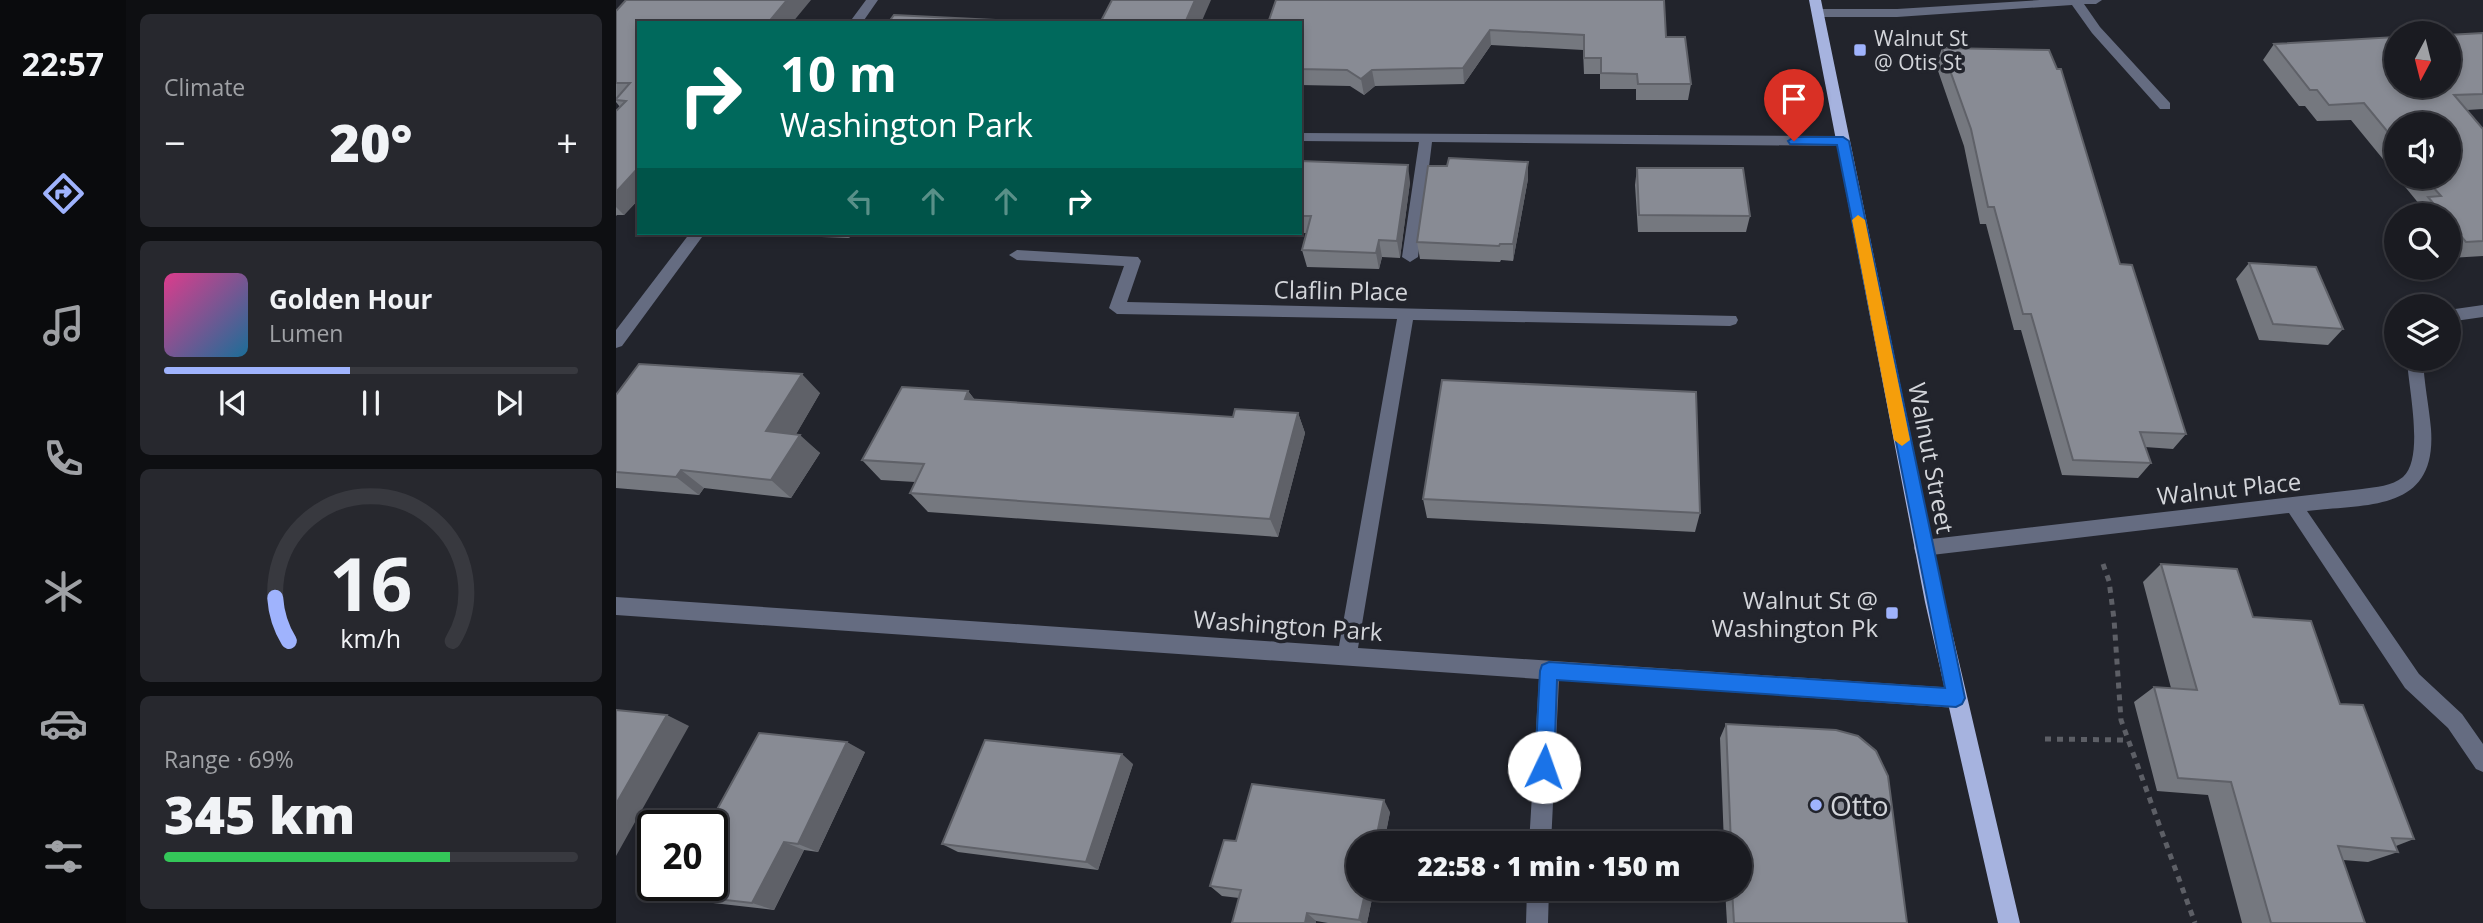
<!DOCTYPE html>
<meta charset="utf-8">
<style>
:root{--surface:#1a1b21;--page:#27282e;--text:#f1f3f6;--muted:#9fa1a5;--line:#38393f;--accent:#9fb3fd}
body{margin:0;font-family:"Open Sans",sans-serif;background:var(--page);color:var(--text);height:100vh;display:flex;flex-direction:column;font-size:26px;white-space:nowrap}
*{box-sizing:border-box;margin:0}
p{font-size:23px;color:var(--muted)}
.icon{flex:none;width:38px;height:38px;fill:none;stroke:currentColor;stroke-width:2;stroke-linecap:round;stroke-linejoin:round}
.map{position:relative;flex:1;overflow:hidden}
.panel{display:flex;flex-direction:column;gap:14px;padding:14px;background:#0e0f12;width:490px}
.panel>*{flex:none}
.top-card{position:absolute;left:21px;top:21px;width:665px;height:214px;border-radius:0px;box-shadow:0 4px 10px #0003,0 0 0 2px var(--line);background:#00695c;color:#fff;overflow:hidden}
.needle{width:46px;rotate:187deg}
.buttons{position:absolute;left:1768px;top:21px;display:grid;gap:14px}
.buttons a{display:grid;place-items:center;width:77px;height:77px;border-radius:50%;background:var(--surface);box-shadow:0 4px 10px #0003,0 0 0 2px var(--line);font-size:35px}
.speed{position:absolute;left:21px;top:810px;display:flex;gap:14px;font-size:35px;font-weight:700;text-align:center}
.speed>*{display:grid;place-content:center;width:91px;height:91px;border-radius:50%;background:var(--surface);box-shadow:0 4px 10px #0003,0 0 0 2px var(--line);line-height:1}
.speed .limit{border:4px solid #111;border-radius:10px;background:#fff;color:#111}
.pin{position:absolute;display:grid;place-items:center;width:60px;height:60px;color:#fff;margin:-72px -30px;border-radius:50% 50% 50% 0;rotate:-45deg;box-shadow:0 0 7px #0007}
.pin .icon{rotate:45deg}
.me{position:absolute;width:77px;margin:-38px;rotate:3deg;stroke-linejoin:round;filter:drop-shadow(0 0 5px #0008)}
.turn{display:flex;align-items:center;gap:24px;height:147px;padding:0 28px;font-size:32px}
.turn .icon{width:91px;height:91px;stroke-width:2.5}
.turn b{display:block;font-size:49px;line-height:60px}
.lanes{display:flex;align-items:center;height:66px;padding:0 28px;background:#0003;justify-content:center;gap:35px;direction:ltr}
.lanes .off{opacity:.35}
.big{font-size:52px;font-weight:800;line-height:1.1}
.panel .widget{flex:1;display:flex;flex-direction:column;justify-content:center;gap:10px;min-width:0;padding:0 24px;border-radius:10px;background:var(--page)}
.panel .dial{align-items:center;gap:0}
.dial svg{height:182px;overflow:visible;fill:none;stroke:var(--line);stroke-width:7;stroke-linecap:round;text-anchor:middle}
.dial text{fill:var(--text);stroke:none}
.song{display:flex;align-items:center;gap:21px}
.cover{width:84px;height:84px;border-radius:10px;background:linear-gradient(135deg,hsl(330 70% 55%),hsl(200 70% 35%))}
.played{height:7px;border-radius:4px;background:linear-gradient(90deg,var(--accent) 45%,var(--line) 45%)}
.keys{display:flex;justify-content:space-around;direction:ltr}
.heat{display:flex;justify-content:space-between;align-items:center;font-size:38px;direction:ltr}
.charge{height:10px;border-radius:5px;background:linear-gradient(90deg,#34c759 69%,var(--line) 0)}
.trip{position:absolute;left:730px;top:831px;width:406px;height:70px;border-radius:35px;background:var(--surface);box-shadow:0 4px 10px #0003,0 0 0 2px var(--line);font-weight:800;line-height:70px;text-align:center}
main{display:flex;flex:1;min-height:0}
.tabs{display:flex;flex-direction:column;width:126px;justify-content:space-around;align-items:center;background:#0a0b0d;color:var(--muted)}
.tabs .icon{width:49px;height:49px}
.tabs .on{color:var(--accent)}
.tabs b{font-size:32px;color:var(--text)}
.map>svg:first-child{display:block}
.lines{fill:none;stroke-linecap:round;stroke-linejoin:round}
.path{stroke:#5d5f66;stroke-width:5;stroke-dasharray:6 6;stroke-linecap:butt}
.minor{fill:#656c81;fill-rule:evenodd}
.major{fill:#a6b3df;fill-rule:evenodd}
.wall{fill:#75787f}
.shaded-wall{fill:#5f6168}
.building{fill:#888b94;stroke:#5f6168;stroke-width:2}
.route{fill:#1a73e8;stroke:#114b97;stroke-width:2}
.slow{fill:#f59e0b}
.poi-dot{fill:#9fb3fd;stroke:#22242c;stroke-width:2.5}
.labels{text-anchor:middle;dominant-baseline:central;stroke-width:7;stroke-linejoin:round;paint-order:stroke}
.far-poi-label{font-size:21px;fill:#d3d5da;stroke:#22242c;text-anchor:start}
.street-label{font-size:24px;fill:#d3d5da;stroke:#22242c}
.poi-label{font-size:24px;fill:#d3d5da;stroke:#22242c;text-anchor:end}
.near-poi-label{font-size:28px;fill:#d3d5da;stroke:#22242c;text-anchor:start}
</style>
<main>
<nav class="tabs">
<b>22:57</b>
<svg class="icon on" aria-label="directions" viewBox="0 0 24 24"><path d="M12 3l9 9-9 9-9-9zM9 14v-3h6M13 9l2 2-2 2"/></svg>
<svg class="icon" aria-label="music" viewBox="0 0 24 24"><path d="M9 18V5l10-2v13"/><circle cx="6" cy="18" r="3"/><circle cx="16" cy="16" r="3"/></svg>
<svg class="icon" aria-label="phone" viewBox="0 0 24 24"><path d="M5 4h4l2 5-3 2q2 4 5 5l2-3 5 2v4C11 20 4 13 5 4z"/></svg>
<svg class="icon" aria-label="climate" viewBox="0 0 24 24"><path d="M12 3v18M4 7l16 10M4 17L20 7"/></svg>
<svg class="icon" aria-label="car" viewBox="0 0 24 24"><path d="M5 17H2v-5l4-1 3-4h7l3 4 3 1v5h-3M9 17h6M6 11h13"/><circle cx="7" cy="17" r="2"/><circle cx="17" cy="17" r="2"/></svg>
<svg class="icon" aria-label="filters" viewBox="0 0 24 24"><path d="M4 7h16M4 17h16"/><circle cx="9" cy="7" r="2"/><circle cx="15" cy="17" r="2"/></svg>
</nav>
<section class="panel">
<div class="widget"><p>Climate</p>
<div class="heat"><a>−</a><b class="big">20°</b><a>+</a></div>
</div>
<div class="widget">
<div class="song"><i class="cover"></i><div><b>Golden Hour</b><p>Lumen</p></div></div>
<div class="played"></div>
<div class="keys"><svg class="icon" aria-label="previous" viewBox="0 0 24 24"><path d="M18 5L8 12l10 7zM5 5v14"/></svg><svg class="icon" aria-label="pause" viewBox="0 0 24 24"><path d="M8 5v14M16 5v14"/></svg><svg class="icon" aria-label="next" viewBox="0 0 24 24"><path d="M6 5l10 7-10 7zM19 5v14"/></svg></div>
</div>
<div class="widget dial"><svg viewBox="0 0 100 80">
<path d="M14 69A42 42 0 1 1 86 69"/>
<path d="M14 69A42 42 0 0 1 8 50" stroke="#9fb3fd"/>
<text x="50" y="56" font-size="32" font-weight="700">16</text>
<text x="50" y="72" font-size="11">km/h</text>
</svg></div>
<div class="widget"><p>Range · 69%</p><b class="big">345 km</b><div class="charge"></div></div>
</section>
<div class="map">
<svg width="1867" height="923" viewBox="0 0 1867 923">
<rect width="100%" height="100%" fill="#22242c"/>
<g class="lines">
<path class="path" d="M 1487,564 L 1493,581 L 1498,619 L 1505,720 L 1579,923
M 1429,739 L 1511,740"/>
<path class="minor" d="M 250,0 L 262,0 L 246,23 L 233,23 Z
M 1424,0 L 1486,0 L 1480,4 L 1468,4 L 1484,27 L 1554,103 L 1554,109 L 1544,109 L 1476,33 L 1456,5 L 1281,17 L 1202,17 L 1196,13 L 1202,9 L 1281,9 Z
M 684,133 L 1227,136 L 1234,141 L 1227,146 L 816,142 L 802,257 L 794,262 L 786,257 L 803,142 L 684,141 Z
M 74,233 L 89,233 L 6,346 L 0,348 L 0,330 Z
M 401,250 L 522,257 L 525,261 L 511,302 L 1120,316 L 1122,320 L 1120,324 L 1114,326 L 797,320 L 742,648 L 1340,688 L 1347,691 L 1350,698 L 1347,705 L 1340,708 L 943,680 L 935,844 L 913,844 L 923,679 L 0,615 L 0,597 L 723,646 L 781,319 L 501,314 L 493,308 L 508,266 L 401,260 L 393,255 Z
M 1867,305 L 1867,317 L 1832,322 L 1832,310 Z
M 1791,359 L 1807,359 C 1808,383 1813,406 1815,429 C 1821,512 1753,504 1691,511 L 1803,674 L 1846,714 L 1867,744 L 1867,772 L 1860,769 L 1832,728 L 1789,688 L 1673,513 L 1307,556 L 1300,554 L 1298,548 L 1300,542 L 1307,540 L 1746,489 C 1760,487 1776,486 1787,477 C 1809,458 1792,386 1791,359 Z
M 911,889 L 933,889 L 932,923 L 910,923 Z"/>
<path class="major" d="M 1193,0 L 1205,0 L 1329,602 L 1404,923 L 1382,923 L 1309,602 Z"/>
</g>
<path class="wall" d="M 660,0 L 1050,37 L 1075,84 L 1072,100 L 1020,100 L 1020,89 L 984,89 L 984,74 L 968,74 L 967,50 L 875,45 L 848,84 L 759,86 L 748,95 L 734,86 L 684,85 L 684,23 Z
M 0,11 L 23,23 L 23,199 L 8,215 L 1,215 L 0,216 L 0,111 L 4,107 L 0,102 Z
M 1867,33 L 1867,109 L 1851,110 L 1867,129 L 1867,256 L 1834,258 L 1832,256 L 1832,215 L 1799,215 L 1797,213 L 1804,205 L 1781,177 L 1832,177 L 1780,124 L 1780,175 L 1735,120 L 1701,121 L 1689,106 L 1683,106 L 1647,60 L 1658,44 Z
M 1326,48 L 1504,264 L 1570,434 L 1557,449 L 1529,447 L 1535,463 L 1522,478 L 1446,475 L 1405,330 L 1398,330 L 1370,224 L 1364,224 L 1348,146 L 1320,65 Z
M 684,161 L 794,182 L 784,258 L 766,257 L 763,269 L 691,267 L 686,250 L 691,233 L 684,233 Z
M 912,162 L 912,179 L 897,261 L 885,260 L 884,262 L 804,259 L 801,242 L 831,166 Z
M 1021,168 L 1134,216 L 1130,232 L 1022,232 L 1019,185 Z
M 149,233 L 237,233 L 233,238 L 151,235 Z
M 1633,263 L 1727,329 L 1712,345 L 1643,340 L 1620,279 Z
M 352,391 L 359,400 L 617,417 L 682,413 L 689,433 L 662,537 L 312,512 L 294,493 L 299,482 L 265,480 L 246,460 Z
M 204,393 L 180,434 L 204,453 L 175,498 L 88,488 L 83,495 L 0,488 L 0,395 Z
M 807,499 L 1084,513 L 1079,532 L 811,518 Z
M 1545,564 L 1637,617 L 1724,704 L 1798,839 L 1780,846 L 1782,852 L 1752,862 L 1727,860 L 1749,923 L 1626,923 L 1592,795 L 1541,791 L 1518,702 L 1538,687 L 1555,688 L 1527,582 Z
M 1110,724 L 1291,923 L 1111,923 L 1109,889 L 1124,889 L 1124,844 L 1108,844 L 1104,738 Z
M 249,752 L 202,852 L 188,850 L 158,910 L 97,903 L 74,896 L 105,838 L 96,835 L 96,826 Z
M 517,764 L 482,870 L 342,852 L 326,844 Z
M 774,812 L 751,923 L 712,923 L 700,921 L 623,898 L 606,896 L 594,886 L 620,841 Z"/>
<path class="shaded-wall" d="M 171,0 L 195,0 L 176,23 L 152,23 Z
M 579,0 L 595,0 L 585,23 L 569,23 Z
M 874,30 L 875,45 L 848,84 L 847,68 Z
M 756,70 L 759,86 L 748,95 L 745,79 Z
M 912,162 L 912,179 L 897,261 L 897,244 Z
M 792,165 L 794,182 L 784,258 L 781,241 Z
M 23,167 L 23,199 L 8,215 L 0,207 L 0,192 Z
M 229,233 L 237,233 L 233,238 Z
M 763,240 L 766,257 L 763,269 L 760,253 Z
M 186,374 L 204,393 L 171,450 L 150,431 Z
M 352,391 L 368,412 L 349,399 Z
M 682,413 L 689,433 L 662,537 L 654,519 Z
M 184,435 L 204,453 L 175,498 L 155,480 Z
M 65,470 L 88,488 L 83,495 L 60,477 Z
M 51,715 L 73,726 L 0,856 L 0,804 Z
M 231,742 L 249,752 L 202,852 L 182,844 Z
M 506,754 L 517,764 L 482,870 L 470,862 Z
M 768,800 L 774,812 L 768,844 L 759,844 Z
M 168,842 L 188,850 L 158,910 L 136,903 Z
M 750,889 L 758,889 L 751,923 L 746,923 L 743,920 Z
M 691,913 L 700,921 L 700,923 L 689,923 Z"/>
<path class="building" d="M 10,0 L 171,0 L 152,23 L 23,23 L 23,167 L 0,192 L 0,111 L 10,101 L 0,100 L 0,99 L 14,83 L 0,83 L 0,11 Z
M 496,0 L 579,0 L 569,23 L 484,23 Z
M 660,0 L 1048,0 L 1050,37 L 1069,37 L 1075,84 L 1022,84 L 1021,74 L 985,73 L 985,58 L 968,58 L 968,35 L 874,30 L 847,68 L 756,70 L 745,79 L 731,70 L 684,69 L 684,23 L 652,23 Z
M 278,15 L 378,20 L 376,23 L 272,23 Z
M 1867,33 L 1867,94 L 1838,95 L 1867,129 L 1867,241 L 1850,242 L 1832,221 L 1832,215 L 1827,215 L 1812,197 L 1825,196 L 1808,177 L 1832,177 L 1832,124 L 1780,124 L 1780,142 L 1748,103 L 1713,105 L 1701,90 L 1694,90 L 1658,44 L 1780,37 L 1780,86 L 1832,86 L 1832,35 Z
M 1326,48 L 1433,50 L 1441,69 L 1445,69 L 1504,264 L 1516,265 L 1570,434 L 1524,432 L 1535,463 L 1457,460 L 1415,314 L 1407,314 L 1378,207 L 1372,207 L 1355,129 Z
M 833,158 L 912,162 L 897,244 L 884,244 L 883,246 L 801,242 L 812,166 L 831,166 Z
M 684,161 L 792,165 L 781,241 L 763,240 L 760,253 L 686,250 L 695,216 L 684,216 Z
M 1021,168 L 1127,168 L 1134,216 L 1023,215 Z
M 1633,263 L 1700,267 L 1727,329 L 1657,324 Z
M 23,364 L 186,374 L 150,431 L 184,435 L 155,480 L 65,470 L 60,477 L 0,472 L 0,395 Z
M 826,380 L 1080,392 L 1084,513 L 807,499 Z
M 286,387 L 352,391 L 349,399 L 617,417 L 619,409 L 682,413 L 654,519 L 294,493 L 308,464 L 246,460 Z
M 1545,564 L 1621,569 L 1637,617 L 1695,621 L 1724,704 L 1747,705 L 1798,839 L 1776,838 L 1782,852 L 1722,846 L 1749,923 L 1655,923 L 1615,782 L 1562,778 L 1538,687 L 1581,690 Z
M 0,710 L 51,715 L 0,804 Z
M 1110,724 L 1220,730 L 1242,736 L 1260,751 L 1272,776 L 1291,923 L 1118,923 L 1116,889 L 1124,889 L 1124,844 L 1115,844 Z
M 143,733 L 231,742 L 182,844 L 168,842 L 136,903 L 74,896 L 79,886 L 96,886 L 96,854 L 107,834 L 96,833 L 96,826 L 92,826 Z
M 369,740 L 506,754 L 470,862 L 326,844 Z
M 636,784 L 768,800 L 759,844 L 742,844 L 742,889 L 750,889 L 743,920 L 691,913 L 689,923 L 616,923 L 625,890 L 594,886 L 608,840 L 620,841 Z"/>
<path class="route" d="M 1178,137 L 1227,137 L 1233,141 L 1349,698 L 1346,704 L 1340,707 L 941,680 L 938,767 L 935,773 L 928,776 L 921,773 L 919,767 L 924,671 L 926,665 L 933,662 L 1329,688 L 1221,145 L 1174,144 L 1172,141 Z"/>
<path class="slow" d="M 1242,215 L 1249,220 L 1294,440 L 1286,446 L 1278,440 L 1236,220 Z"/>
<g class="poi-dot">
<rect x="1237" y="43" width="14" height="14" rx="3.5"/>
<rect x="1269" y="606" width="14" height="14" rx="3.5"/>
<circle cx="1200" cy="805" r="7"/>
</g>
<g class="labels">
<g class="far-poi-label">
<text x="1258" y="38">Walnut St<tspan x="1258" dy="24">@ Otis St</tspan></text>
</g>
<g class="street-label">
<text transform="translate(725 290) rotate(1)">Claflin Place</text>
<text transform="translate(1316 458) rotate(79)">Walnut Street</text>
<text transform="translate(1613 488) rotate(-6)">Walnut Place</text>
<text transform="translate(672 625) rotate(4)">Washington Park</text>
</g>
<g class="poi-label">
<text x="1262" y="599">Walnut St @<tspan x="1262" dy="28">Washington Pk</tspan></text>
</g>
<g class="near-poi-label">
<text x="1214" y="805">Otto</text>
</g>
</g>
</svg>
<div class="buttons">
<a><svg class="needle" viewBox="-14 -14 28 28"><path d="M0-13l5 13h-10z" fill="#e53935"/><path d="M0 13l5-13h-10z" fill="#9fa1a5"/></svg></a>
<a><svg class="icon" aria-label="sound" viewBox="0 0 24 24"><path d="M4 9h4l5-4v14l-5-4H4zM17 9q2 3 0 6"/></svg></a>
<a><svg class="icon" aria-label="search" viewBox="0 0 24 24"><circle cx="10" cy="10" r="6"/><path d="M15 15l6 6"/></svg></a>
<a><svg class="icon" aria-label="layers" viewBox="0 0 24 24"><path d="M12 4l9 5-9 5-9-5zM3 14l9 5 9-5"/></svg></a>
</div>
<div class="speed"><div class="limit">20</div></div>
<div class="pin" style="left:1178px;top:141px;background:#d93025"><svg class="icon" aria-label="arrive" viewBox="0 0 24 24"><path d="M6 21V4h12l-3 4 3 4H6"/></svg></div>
<svg class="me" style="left:928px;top:767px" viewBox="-20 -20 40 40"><circle r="19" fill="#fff"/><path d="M0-13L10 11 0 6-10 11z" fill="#1a73e8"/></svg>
<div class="trip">22:58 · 1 min · 150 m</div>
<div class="top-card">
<div class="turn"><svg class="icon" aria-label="right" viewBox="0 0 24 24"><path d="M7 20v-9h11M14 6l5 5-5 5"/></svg><div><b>10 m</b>Washington Park</div></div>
<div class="lanes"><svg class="icon off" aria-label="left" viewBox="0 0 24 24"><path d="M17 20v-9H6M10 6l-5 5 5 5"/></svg><svg class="icon off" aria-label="ahead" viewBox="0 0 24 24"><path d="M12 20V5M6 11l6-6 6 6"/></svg><svg class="icon off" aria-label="ahead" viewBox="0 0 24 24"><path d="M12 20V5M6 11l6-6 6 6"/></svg><svg class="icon" aria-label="right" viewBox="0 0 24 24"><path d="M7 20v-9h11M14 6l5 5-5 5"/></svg></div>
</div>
</div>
</main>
